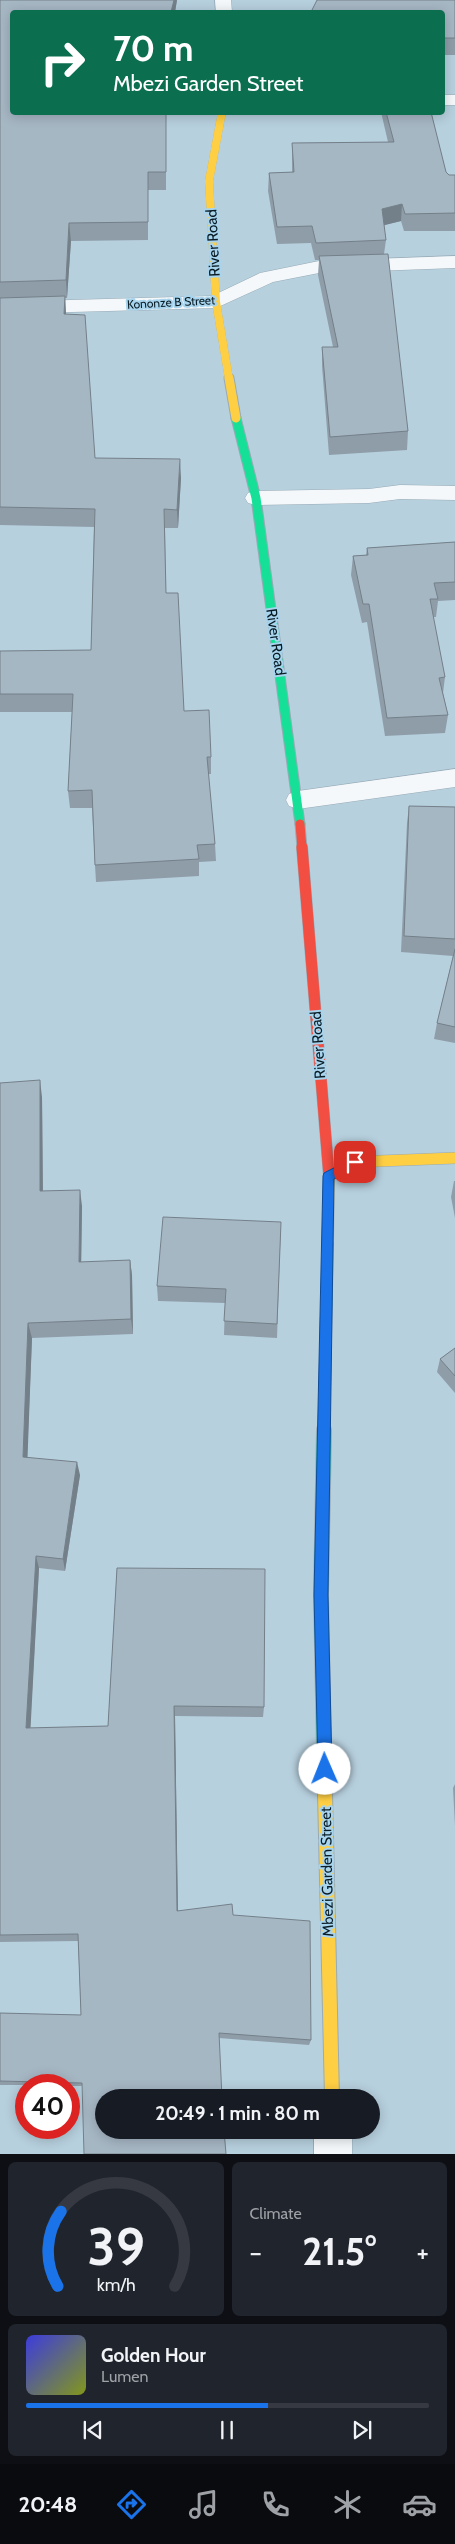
<!DOCTYPE html>
<meta charset="utf-8">
<style>
:root{--surface:#171b24;--page:#20242c;--text:#f1f3f6;--muted:#9ea1a6;--line:#363941;--accent:#1a73e8}
body{margin:0;font-family:Cabin,sans-serif;background:var(--page);color:var(--text);height:100vh;display:flex;flex-direction:column;font-size:19px;white-space:nowrap}
*{box-sizing:border-box;margin:0}
p{font-size:16px;color:var(--muted)}
.icon{flex:none;width:28px;height:28px;fill:none;stroke:currentColor;stroke-width:2;stroke-linecap:round;stroke-linejoin:round}
.map{position:relative;height:2154px;overflow:hidden}
.details{display:flex;flex-direction:column;gap:8px;padding:8px;background:#0d0f14;flex:1}
.details>*{flex:none}
.hud{position:absolute;left:10px;top:10px;width:435px;height:105px;border-radius:5px;box-shadow:0 2px 12px #0003;background:#0b6e4f;color:#fff;overflow:hidden}
.speed{position:absolute;left:15px;top:2074px;display:flex;gap:10px;font-size:25px;font-weight:700;text-align:center}
.speed>*{display:grid;place-content:center;width:65px;height:65px;border-radius:50%;background:var(--surface);box-shadow:0 2px 12px #0003;line-height:1}
.speed .limit{border:8px solid #d22;background:#fff;color:#111}
.pin{position:absolute;display:grid;place-items:center;width:42px;height:42px;color:#fff;margin:-21px;border-radius:10px;box-shadow:0 2px 8px #0006}
.me{position:absolute;width:55px;margin:-28px;rotate:359deg;stroke-linejoin:round;filter:drop-shadow(0 0 4px #0008)}
.turn{display:flex;align-items:center;gap:18px;height:105px;padding:0 20px;font-size:22px}
.turn .icon{width:65px;height:65px;stroke-width:2.5}
.turn b{display:block;font-size:35px;line-height:42px}
.big{font-size:38px;font-weight:700;line-height:1.1}
.details .widget{flex:1;display:flex;flex-direction:column;justify-content:center;gap:8px;min-width:0;padding:0 18px;border-radius:8px;background:var(--page)}
.details .dial{align-items:center;gap:0}
.dial svg{height:130px;overflow:visible;fill:none;stroke:var(--line);stroke-width:7;stroke-linecap:round;text-anchor:middle}
.dial text{fill:var(--text);stroke:none}
.song{display:flex;align-items:center;gap:15px}
.cover{width:60px;height:60px;border-radius:8px;background:linear-gradient(135deg,hsl(240 70% 55%),hsl(70 70% 35%))}
.played{height:5px;border-radius:2px;background:linear-gradient(90deg,var(--accent) 60%,var(--line) 60%)}
.keys{display:flex;justify-content:space-around;direction:ltr}
.heat{display:flex;justify-content:space-between;align-items:center;font-size:28px;direction:ltr}
.details .tiles{flex:1;display:grid;gap:8px;grid-template-columns:1fr 1fr}
.widget:last-child{grid-column:span 2}
.trip{position:absolute;left:95px;top:2089px;width:285px;height:50px;border-radius:25px;background:var(--surface);box-shadow:0 2px 12px #0003;font-weight:700;line-height:50px;text-align:center}
.tab-bar{display:flex;height:80px;justify-content:space-around;align-items:center;background:#090b0e;color:var(--muted)}
.tab-bar .icon{width:35px;height:35px}
.tab-bar .selected{color:var(--accent)}
.tab-bar b{font-size:22px;color:var(--text)}
.map>svg:first-child{display:block}
.lines{fill:none;stroke-linecap:round;stroke-linejoin:round}
.street-casing{stroke:#98abb6;stroke-width:1}
.fast-far2-casing{stroke:#98abb6;stroke-width:11}
.fast-far1-casing{stroke:#98abb6;stroke-width:12}
.fast-casing{stroke:#98abb6;stroke-width:16}
.slow-far3-casing{stroke:#98abb6;stroke-width:8}
.slow-far2-casing{stroke:#98abb6;stroke-width:11}
.slow-far1-casing{stroke:#98abb6;stroke-width:12}
.slow-casing{stroke:#98abb6;stroke-width:16}
.jam-far1-casing{stroke:#98abb6;stroke-width:11}
.jam-casing{stroke:#98abb6;stroke-width:12}
.street{fill:#f4f8fa;fill-rule:evenodd}
.fast-far2{stroke:#16e098;stroke-width:9}
.fast-far1{stroke:#16e098;stroke-width:11}
.fast{stroke:#16e098;stroke-width:14}
.slow-far3{stroke:#ffcf43;stroke-width:8}
.slow-far2{stroke:#ffcf43;stroke-width:9}
.slow-far1{stroke:#ffcf43;stroke-width:11}
.slow{stroke:#ffcf43;stroke-width:14}
.jam-far1{stroke:#f24e42;stroke-width:9}
.jam{stroke:#f24e42;stroke-width:11}
.wall{fill:#8f9da9}
.shaded-wall{fill:#748089}
.building{fill:#a6b7c4;stroke:#748089}
.route{fill:#1a73e8;stroke:#114b97}
.labels{text-anchor:middle;dominant-baseline:central;stroke-width:4;stroke-linejoin:round;paint-order:stroke}
.far-street-label{font-size:12px;fill:#0a1c25;stroke:#a8d4ed}
.street-label{font-size:15px;fill:#0a1c25;stroke:#a8d4ed}
</style>
<div class="map">
<svg width="455" height="2154" viewBox="0 0 455 2154">
<rect width="100%" height="100%" fill="#b7d0de"/>
<g class="lines">
<g class="street-casing">
<path id="street" d="M 215,0 L 231,0 L 232,12 L 216,12 Z
M 442,95 L 455,95 L 455,105 L 442,105 Z
M 455,256 L 455,268 L 319,273 L 273,282 L 216,308 L 0,314 L 0,302 L 212,296 L 260,273 L 319,261 Z
M 400,485 L 455,486 L 455,500 L 400,499 L 369,503 L 256,505 L 248,503 L 245,498 L 248,493 L 256,491 L 369,489 Z
M 455,769 L 455,787 L 298,809 L 289,806 L 286,800 L 289,794 L 298,791 Z
M 314,2130 L 352,2130 L 352,2154 L 314,2154 Z"/>
</g>
<g class="fast-far2-casing">
<path id="fast-far2" d="M 236,418 L 256,498 L 300,824"/>
</g>
<g class="fast-far1-casing">
<path id="fast-far1" d="M 324,1431 L 328,1241"/>
</g>
<g class="fast-casing">
<path id="fast" d="M 324,1749 L 321,1595 L 324,1430"/>
</g>
<g class="slow-far3-casing">
<path id="slow-far3" d="M 222,112 L 209,181 L 216,302 L 229,379"/>
</g>
<g class="slow-far2-casing">
<path id="slow-far2" d="M 229,378 L 236,418"/>
</g>
<g class="slow-far1-casing">
<path id="slow-far1" d="M 328,1241 L 329,1176 L 355,1162 L 455,1158"/>
</g>
<g class="slow-casing">
<path id="slow" d="M 324,1749 L 332,2098"/>
</g>
<g class="jam-far1-casing">
<path id="jam-far1" d="M 300,824 L 302,848"/>
</g>
<g class="jam-casing">
<path id="jam" d="M 302,847 L 329,1176"/>
</g>
<use href="#street" class="street"/>
<use href="#fast-far2" class="fast-far2"/>
<use href="#fast-far1" class="fast-far1"/>
<use href="#fast" class="fast"/>
<use href="#slow-far3" class="slow-far3"/>
<use href="#slow-far2" class="slow-far2"/>
<use href="#slow-far1" class="slow-far1"/>
<use href="#slow" class="slow"/>
<use href="#jam-far1" class="jam-far1"/>
<use href="#jam" class="jam"/>
</g>
<path class="wall" d="M 0,0 L 177,0 L 175,12 L 12,12 L 166,112 L 166,190 L 148,190 L 148,240 L 71,241 L 67,298 L 65,298 L 66,314 L 95,458 L 181,478 L 178,528 L 165,528 L 166,593 L 184,711 L 211,757 L 211,774 L 208,774 L 215,844 L 216,861 L 199,862 L 199,876 L 96,882 L 95,865 L 92,808 L 70,808 L 68,791 L 72,712 L 0,712 L 0,651 L 91,650 L 94,527 L 0,525 Z
M 455,0 L 455,55 L 442,55 L 442,12 Z
M 381,112 L 431,112 L 446,172 L 449,175 L 455,175 L 455,231 L 404,231 L 401,221 L 384,225 L 386,240 L 384,254 L 408,431 L 407,450 L 329,455 L 322,366 L 322,347 L 333,347 L 318,275 L 319,260 L 315,260 L 311,243 L 277,244 L 268,191 L 269,173 L 292,172 L 292,143 L 388,142 Z
M 455,542 L 455,600 L 438,601 L 436,617 L 433,617 L 445,677 L 443,693 L 448,715 L 445,733 L 385,736 L 367,622 L 362,623 L 351,575 L 353,556 L 366,555 L 367,548 Z
M 409,806 L 455,807 L 455,1043 L 434,1039 L 437,1023 L 453,956 L 401,952 L 407,823 Z
M 0,1083 L 42,1097 L 43,1191 L 82,1206 L 81,1262 L 130,1260 L 132,1275 L 133,1334 L 32,1338 L 27,1458 L 80,1475 L 65,1571 L 39,1568 L 30,1728 L 108,1726 L 117,1568 L 264,1707 L 263,1717 L 175,1716 L 178,1911 L 233,1915 L 311,2040 L 309,2045 L 219,2038 L 82,2086 L 69,2086 L 69,2085 L 0,2085 L 0,2013 L 81,2015 L 78,1941 L 0,1942 Z
M 454,1181 L 455,1181 L 455,1218 L 451,1197 Z
M 281,1222 L 277,1338 L 224,1335 L 225,1303 L 158,1301 L 157,1286 Z
M 455,1348 L 455,1393 L 437,1372 L 440,1359 Z
M 455,1784 L 455,1826 L 453,1788 Z"/>
<path class="shaded-wall" d="M 174,0 L 177,0 L 175,12 L 171,12 Z
M 402,204 L 401,221 L 381,226 L 382,209 Z
M 69,223 L 71,241 L 67,298 L 66,280 Z
M 65,296 L 66,314 L 64,314 Z
M 180,459 L 181,478 L 178,528 L 177,510 Z
M 40,1080 L 42,1097 L 43,1207 L 40,1191 Z
M 80,1190 L 82,1206 L 81,1277 L 79,1262 Z
M 130,1260 L 132,1275 L 133,1334 L 131,1319 Z
M 28,1323 L 32,1338 L 27,1471 L 23,1457 Z
M 77,1462 L 80,1475 L 65,1571 L 63,1559 Z
M 36,1556 L 39,1568 L 30,1738 L 26,1728 Z
M 174,1706 L 175,1716 L 178,1918 L 177,1911 Z"/>
<path class="building" d="M 0,0 L 174,0 L 171,12 L 12,12 L 12,112 L 166,112 L 166,172 L 148,172 L 148,222 L 69,223 L 66,280 L 0,282 Z
M 317,0 L 455,0 L 455,38 L 442,38 L 442,12 L 311,12 Z
M 386,112 L 431,112 L 446,172 L 449,175 L 455,175 L 455,213 L 405,214 L 402,204 L 382,209 L 386,240 L 316,243 L 312,226 L 277,227 L 269,173 L 294,172 L 292,143 L 394,142 Z
M 388,254 L 408,431 L 330,437 L 322,347 L 338,347 L 319,256 Z
M 65,296 L 64,314 L 85,315 L 95,458 L 180,459 L 177,510 L 164,509 L 166,593 L 178,593 L 184,711 L 209,710 L 211,757 L 207,757 L 215,844 L 197,845 L 199,859 L 95,865 L 92,790 L 68,791 L 73,694 L 0,694 L 0,651 L 91,650 L 95,509 L 0,507 L 0,298 Z
M 455,542 L 455,582 L 434,583 L 438,599 L 430,599 L 445,677 L 439,678 L 448,715 L 387,718 L 369,604 L 363,604 L 353,556 L 368,555 L 367,548 Z
M 409,806 L 455,807 L 455,939 L 404,936 Z
M 455,949 L 455,1027 L 437,1023 Z
M 40,1080 L 40,1191 L 80,1190 L 79,1262 L 130,1260 L 131,1319 L 28,1323 L 23,1457 L 77,1462 L 63,1559 L 36,1556 L 26,1728 L 108,1726 L 117,1568 L 265,1569 L 264,1707 L 174,1706 L 177,1911 L 232,1904 L 233,1915 L 310,1921 L 311,2040 L 219,2033 L 222,2098 L 104,2098 L 104,2130 L 224,2130 L 226,2154 L 84,2154 L 82,2083 L 0,2081 L 0,2013 L 81,2015 L 78,1934 L 0,1935 L 0,1083 Z
M 163,1217 L 281,1222 L 277,1324 L 224,1321 L 226,1289 L 157,1286 Z
M 455,1348 L 455,1376 L 440,1359 Z"/>
<path class="route" d="M 355,1157 L 360,1162 L 359,1165 L 334,1179 L 328,1595 L 332,1769 L 330,1774 L 325,1776 L 320,1774 L 318,1769 L 314,1595 L 323,1176 L 324,1173 Z"/>
<g class="labels">
<g class="far-street-label">
<text transform="translate(171 302) rotate(-3)">Kononze B Street</text>
</g>
<g class="street-label">
<text transform="translate(213 243) rotate(-93)">River Road</text>
<text transform="translate(276 642) rotate(82)">River Road</text>
<text transform="translate(318 1045) rotate(-94)">River Road</text>
<text transform="translate(327 1872) rotate(-91)">Mbezi Garden Street</text>
</g>
</g>
</svg>
<div class="speed"><div class="limit">40</div></div>
<div class="pin" style="left:355px;top:1162px;background:#d93025"><svg class="icon" aria-label="arrive" viewBox="0 0 24 24"><path d="M6 21V4h12l-3 4 3 4H6"/></svg></div>
<svg class="me" style="left:325px;top:1769px" viewBox="-20 -20 40 40"><circle r="19" fill="#fff"/><path d="M0-13L10 11 0 6-10 11z" fill="#1a73e8"/></svg>
<div class="trip">20:49 · 1 min · 80 m</div>
<div class="hud">
<div class="turn"><svg class="icon" aria-label="right" viewBox="0 0 24 24"><path d="M7 20v-9h11M14 6l5 5-5 5"/></svg><div><b>70 m</b>Mbezi Garden Street</div></div>
</div>
</div>
<section class="details">
<div class="tiles">
<div class="widget dial"><svg viewBox="0 0 100 80">
<path d="M14 69A42 42 0 1 1 86 69"/>
<path d="M14 69A42 42 0 0 1 16 23" stroke="#1a73e8"/>
<text x="50" y="56" font-size="32" font-weight="700">39</text>
<text x="50" y="72" font-size="11">km/h</text>
</svg></div>
<div class="widget"><p>Climate</p>
<div class="heat"><a>−</a><b class="big">21.5°</b><a>+</a></div>
</div>
<div class="widget">
<div class="song"><i class="cover"></i><div><b>Golden Hour</b><p>Lumen</p></div></div>
<div class="played"></div>
<div class="keys"><svg class="icon" aria-label="previous" viewBox="0 0 24 24"><path d="M18 5L8 12l10 7zM5 5v14"/></svg><svg class="icon" aria-label="pause" viewBox="0 0 24 24"><path d="M8 5v14M16 5v14"/></svg><svg class="icon" aria-label="next" viewBox="0 0 24 24"><path d="M6 5l10 7-10 7zM19 5v14"/></svg></div>
</div>
</div>
</section>
<nav class="tab-bar">
<b>20:48</b>
<svg class="icon selected" aria-label="directions" viewBox="0 0 24 24"><path d="M12 3l9 9-9 9-9-9zM9 14v-3h6M13 9l2 2-2 2"/></svg>
<svg class="icon" aria-label="music" viewBox="0 0 24 24"><path d="M9 18V5l10-2v13"/><circle cx="6" cy="18" r="3"/><circle cx="16" cy="16" r="3"/></svg>
<svg class="icon" aria-label="phone" viewBox="0 0 24 24"><path d="M5 4h4l2 5-3 2q2 4 5 5l2-3 5 2v4C11 20 4 13 5 4z"/></svg>
<svg class="icon" aria-label="climate" viewBox="0 0 24 24"><path d="M12 3v18M4 7l16 10M4 17L20 7"/></svg>
<svg class="icon" aria-label="car" viewBox="0 0 24 24"><path d="M5 17H2v-5l4-1 3-4h7l3 4 3 1v5h-3M9 17h6M6 11h13"/><circle cx="7" cy="17" r="2"/><circle cx="17" cy="17" r="2"/></svg>
</nav>
